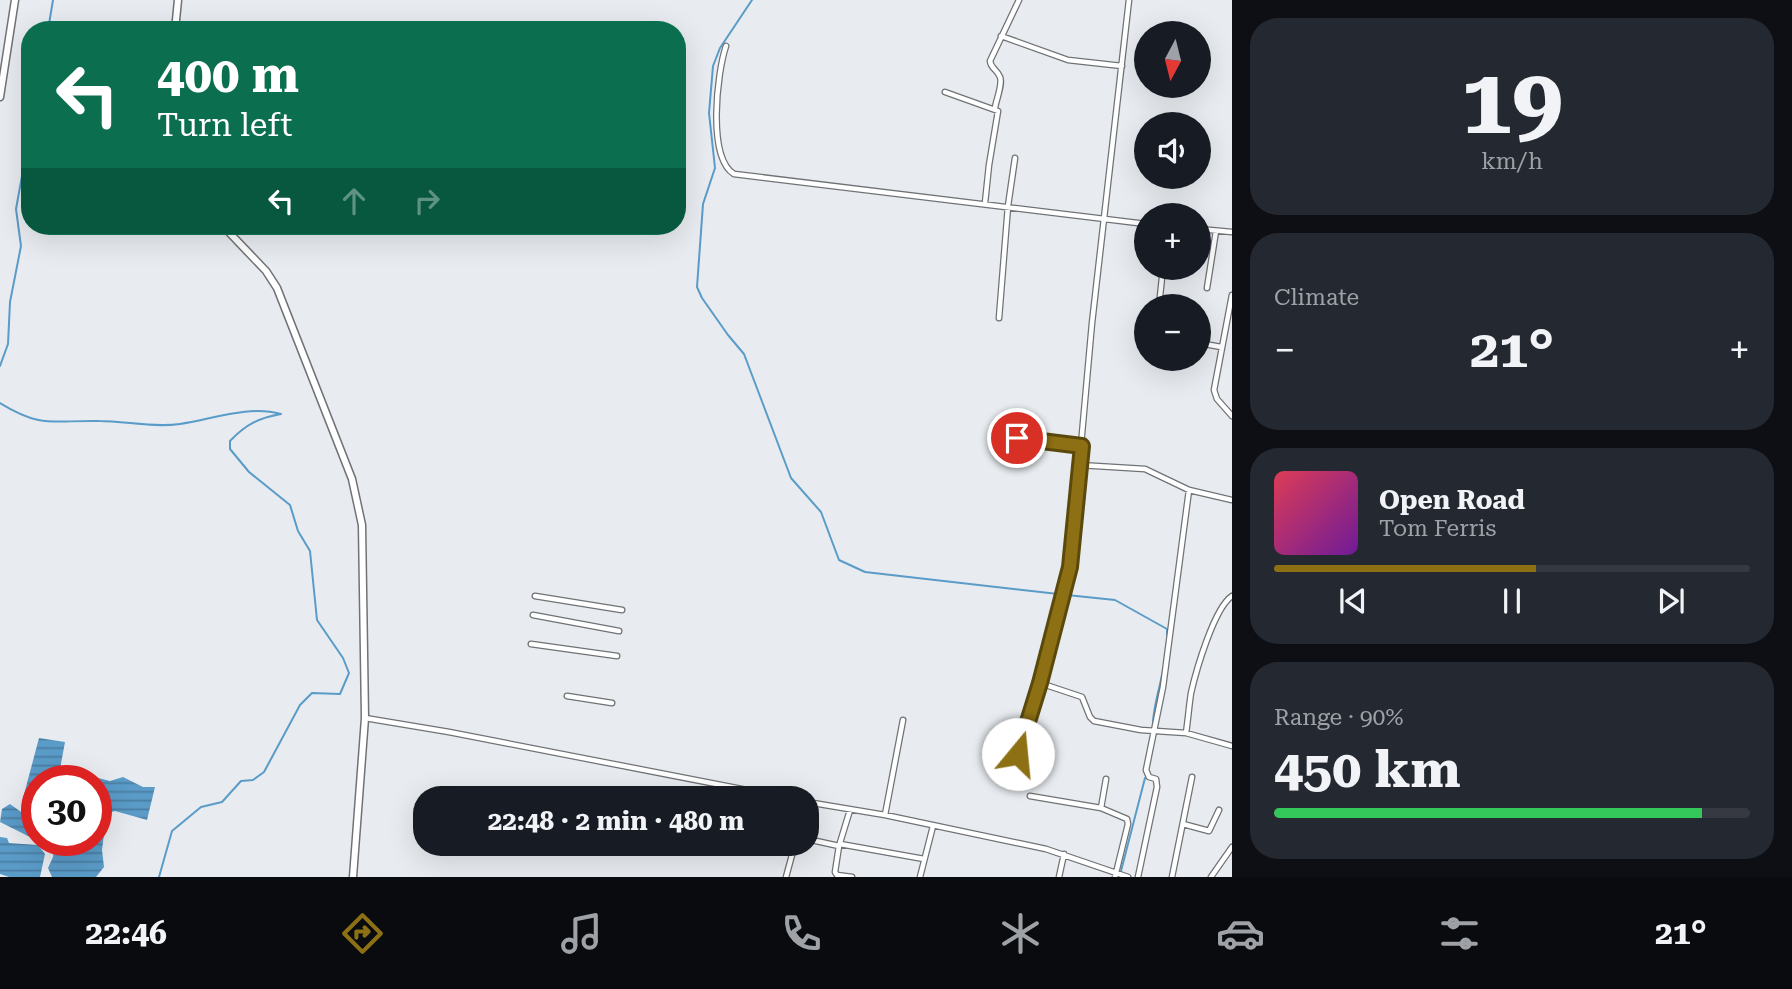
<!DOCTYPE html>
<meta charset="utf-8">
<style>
:root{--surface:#171b24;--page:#242831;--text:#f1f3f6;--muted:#9ea1a6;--line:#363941;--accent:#8c7013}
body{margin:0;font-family:"Roboto Serif",serif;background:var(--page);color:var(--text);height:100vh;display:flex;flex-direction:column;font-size:26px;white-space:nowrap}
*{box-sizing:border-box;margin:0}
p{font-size:23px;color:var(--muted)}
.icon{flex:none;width:38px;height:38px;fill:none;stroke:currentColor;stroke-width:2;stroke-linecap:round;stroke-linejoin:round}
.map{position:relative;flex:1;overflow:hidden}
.sheet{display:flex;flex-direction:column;gap:18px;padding:18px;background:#0d0f14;width:560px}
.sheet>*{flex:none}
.guide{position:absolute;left:21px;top:21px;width:665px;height:214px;border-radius:28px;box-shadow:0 7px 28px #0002;background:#0b6e4f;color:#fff;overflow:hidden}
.needle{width:46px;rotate:187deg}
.tools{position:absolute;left:1134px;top:21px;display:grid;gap:14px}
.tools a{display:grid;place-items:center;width:77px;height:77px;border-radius:50%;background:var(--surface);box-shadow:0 7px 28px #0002;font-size:35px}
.speed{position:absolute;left:21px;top:765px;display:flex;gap:14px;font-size:35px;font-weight:700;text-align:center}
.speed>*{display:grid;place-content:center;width:91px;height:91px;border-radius:50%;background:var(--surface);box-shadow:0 7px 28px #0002;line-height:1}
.speed .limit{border:10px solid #d22;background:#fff;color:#111}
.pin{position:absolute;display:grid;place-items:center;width:60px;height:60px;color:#fff;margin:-30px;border:4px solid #fff;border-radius:50%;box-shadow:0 2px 7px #0007}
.me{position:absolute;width:77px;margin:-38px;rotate:17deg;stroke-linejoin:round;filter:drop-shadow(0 0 5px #0008)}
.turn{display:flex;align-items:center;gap:24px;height:147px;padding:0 21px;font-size:32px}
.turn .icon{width:91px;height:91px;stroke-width:2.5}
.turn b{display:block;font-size:49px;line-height:60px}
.lanes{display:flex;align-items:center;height:66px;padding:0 21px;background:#0003;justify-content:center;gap:35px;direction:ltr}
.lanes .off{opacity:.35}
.big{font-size:52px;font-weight:700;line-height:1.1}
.sheet .widget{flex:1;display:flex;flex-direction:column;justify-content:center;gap:10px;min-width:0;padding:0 24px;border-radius:28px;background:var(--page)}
.sheet .dial{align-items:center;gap:0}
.dial b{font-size:91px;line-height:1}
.song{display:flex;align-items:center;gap:21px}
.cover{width:84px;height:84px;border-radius:10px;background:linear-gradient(135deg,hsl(350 70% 55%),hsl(280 70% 35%))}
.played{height:7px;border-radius:4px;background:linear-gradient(90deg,var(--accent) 55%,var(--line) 55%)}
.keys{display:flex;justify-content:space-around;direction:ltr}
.heat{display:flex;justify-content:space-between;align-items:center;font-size:38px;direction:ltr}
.charge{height:10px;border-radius:5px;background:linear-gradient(90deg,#34c759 90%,var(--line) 0)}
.trip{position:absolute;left:413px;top:786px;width:406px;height:70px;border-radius:28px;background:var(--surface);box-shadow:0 7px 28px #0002;font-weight:700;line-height:70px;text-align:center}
.tab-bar{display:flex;height:112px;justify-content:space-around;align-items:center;background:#090b0e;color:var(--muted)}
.tab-bar .icon{width:49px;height:49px}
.tab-bar .on{color:var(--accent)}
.tab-bar b{font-size:32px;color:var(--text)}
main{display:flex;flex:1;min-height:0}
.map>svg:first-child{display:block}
.water{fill:url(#water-rules)}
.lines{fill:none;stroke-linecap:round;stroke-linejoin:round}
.stream{stroke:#5a9bc8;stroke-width:2}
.street-casing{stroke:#6f7376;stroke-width:7}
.secondary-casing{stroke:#6f7376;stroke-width:9}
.street{stroke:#fff;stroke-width:4.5}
.secondary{stroke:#fff;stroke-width:6}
.route-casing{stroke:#5b490c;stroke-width:18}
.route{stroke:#8c7013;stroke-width:12}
</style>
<main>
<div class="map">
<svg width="1232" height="877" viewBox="0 0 1232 877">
<defs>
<pattern id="water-rules" width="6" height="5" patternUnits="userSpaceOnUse" patternTransform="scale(1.75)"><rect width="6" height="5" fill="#5a9bc8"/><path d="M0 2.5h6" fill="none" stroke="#4a7ea2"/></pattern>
</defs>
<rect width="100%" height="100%" fill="#e8ecf0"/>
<path class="water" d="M 39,738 L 65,742 L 58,780 L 37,780 L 37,806 L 22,802 Z
M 75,772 L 110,781 L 123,777 L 143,787 L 155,787 L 147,820 L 115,811 L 105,814 L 96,813 L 96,780 L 73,780 Z
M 10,804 L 24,814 L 37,812 L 37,840 L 49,840 L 48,846 L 0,822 L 2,809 Z
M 96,830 L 104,834 L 102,850 L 104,867 L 96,877 L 52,877 L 48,868 L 53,857 L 55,840 L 96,840 Z
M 0,837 L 7,838 L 9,843 L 38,845 L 45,854 L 40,877 L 9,877 L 0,874 Z"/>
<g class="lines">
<path class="stream" d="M 752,0 L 720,48 L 713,66 L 709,113 L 715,168 L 703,204 L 697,287 L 702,298 L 728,335 L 744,354 L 791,478 L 821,512 L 839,560 L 865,572 L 1058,594
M 48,30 L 53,0
M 0,366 L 8,344 L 10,302 L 21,246 L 16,209 L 30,132
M 0,403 C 42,429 54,420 99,421 C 126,421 152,428 180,424 C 213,419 249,405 281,414 C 259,418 246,424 230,441 L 230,449 L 249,472 L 290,505 L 298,531 L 310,551 L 317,620 L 343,658 L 349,673 L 340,694 L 312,693 L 300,705 L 264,772 L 253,780 L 241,781 L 222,802 L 201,807 L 172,831 L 159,877
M 1067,595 L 1115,600 L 1167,629 L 1167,636
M 1153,726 C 1152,711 1161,683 1164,666
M 1121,871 L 1145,778"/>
<g class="street-casing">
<path id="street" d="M 1001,36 L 1068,60 L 1122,66
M 726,46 C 717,73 707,157 734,174 L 1146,224
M 945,92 L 998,111 L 989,165 L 985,203
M 995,108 C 996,100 1003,84 1000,77 C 997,69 991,69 990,61 L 1019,0
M 1199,229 L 1232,232
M 1207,288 L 1216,231
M 1232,295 L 1214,390 L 1217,399 L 1232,416
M 1159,306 L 1163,268
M 999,318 L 1008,206 L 1015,158
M 1199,343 L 1221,347
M 1017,438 L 1081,446
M 1079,465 L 1145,469 L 1189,490 L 1232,500
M 535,596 L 622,610
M 533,615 L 619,631
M 531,644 L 617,656
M 1040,683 L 1082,697 L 1090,717 L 1094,721 L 1141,730 L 1186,733 L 1232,746
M 567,696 L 612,703
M 365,718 L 449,732 L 788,798
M 1186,733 C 1188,720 1189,706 1191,693 C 1196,671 1214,608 1232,596
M 1018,754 L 1040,683 L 1070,567 L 1092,323 L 1129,0
M 1030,796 L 1101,808 L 1127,819 L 1128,824 L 1115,877
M 807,802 L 885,815 L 1046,849 L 1128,877
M 1101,808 L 1106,779
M 850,810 L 839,846 L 835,872 L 837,875 L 852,877
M 885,815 L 903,720
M 1183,824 L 1209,831 L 1219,810
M 807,839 L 839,846
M 840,844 L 924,859
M 786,877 L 795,844
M 920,877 L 933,826
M 1059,877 L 1064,854
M 1138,877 L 1157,787 L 1156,779 L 1149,777 L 1146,770 L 1163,687 L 1189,490
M 1172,877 L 1192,777
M 1211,877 L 1232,847"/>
</g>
<g class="secondary-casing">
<path id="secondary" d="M 175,30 L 178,0
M 0,97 L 15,0
M 223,226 L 266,271 L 277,288 L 352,479 L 362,525 L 365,718 L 353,877"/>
</g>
<use href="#street" class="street"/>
<use href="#secondary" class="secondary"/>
</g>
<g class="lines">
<g class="route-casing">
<path id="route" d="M 1017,438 L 1082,446 L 1070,567 L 1040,683 L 1018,754"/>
</g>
<use href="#route" class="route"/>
</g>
</svg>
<div class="tools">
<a><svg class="needle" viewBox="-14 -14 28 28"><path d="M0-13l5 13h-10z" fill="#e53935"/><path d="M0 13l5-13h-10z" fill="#9ea1a6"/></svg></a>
<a><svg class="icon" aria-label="sound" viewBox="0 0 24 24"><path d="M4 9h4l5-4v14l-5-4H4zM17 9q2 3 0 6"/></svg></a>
<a>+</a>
<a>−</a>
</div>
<div class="speed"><div class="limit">30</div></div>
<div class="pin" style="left:1017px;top:438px;background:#d93025"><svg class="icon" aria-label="arrive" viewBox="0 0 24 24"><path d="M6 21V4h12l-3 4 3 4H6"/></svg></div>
<svg class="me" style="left:1018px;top:754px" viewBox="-20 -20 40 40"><circle r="19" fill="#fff"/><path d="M0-13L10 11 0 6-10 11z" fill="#8c7013"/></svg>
<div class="trip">22:48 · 2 min · 480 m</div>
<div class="guide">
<div class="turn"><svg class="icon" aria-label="left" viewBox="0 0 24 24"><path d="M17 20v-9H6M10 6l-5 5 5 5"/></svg><div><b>400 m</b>Turn left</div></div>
<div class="lanes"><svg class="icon" aria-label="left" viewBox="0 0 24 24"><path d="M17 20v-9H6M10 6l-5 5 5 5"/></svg><svg class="icon off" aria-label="ahead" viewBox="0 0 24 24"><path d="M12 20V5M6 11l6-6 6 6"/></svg><svg class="icon off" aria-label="right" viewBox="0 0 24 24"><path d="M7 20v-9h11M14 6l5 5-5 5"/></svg></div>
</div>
</div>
<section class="sheet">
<div class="widget dial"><b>19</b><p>km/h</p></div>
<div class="widget"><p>Climate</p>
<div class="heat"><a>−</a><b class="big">21°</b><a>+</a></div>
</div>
<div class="widget">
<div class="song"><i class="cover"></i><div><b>Open Road</b><p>Tom Ferris</p></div></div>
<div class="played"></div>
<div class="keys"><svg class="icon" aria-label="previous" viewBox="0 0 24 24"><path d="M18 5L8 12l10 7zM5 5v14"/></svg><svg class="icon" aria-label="pause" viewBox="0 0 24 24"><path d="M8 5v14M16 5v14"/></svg><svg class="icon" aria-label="next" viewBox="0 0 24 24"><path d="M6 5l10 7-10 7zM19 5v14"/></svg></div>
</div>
<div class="widget"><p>Range · 90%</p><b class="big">450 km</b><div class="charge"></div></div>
</section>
</main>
<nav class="tab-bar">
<b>22:46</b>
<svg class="icon on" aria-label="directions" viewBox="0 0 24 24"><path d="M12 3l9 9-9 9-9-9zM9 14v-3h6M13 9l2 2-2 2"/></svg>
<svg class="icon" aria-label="music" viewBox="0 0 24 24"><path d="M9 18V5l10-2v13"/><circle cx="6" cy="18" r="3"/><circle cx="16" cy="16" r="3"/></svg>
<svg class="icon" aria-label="phone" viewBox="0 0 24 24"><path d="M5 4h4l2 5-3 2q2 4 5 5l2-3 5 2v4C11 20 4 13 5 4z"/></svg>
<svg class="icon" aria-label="climate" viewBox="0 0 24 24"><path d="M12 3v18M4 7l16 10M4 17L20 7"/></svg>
<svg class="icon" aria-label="car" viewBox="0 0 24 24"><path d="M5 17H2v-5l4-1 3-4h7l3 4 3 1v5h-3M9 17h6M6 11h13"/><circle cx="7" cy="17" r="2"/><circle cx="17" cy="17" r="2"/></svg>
<svg class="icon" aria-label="filters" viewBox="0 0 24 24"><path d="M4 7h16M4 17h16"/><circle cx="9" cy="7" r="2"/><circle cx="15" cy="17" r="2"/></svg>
<b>21°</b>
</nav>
